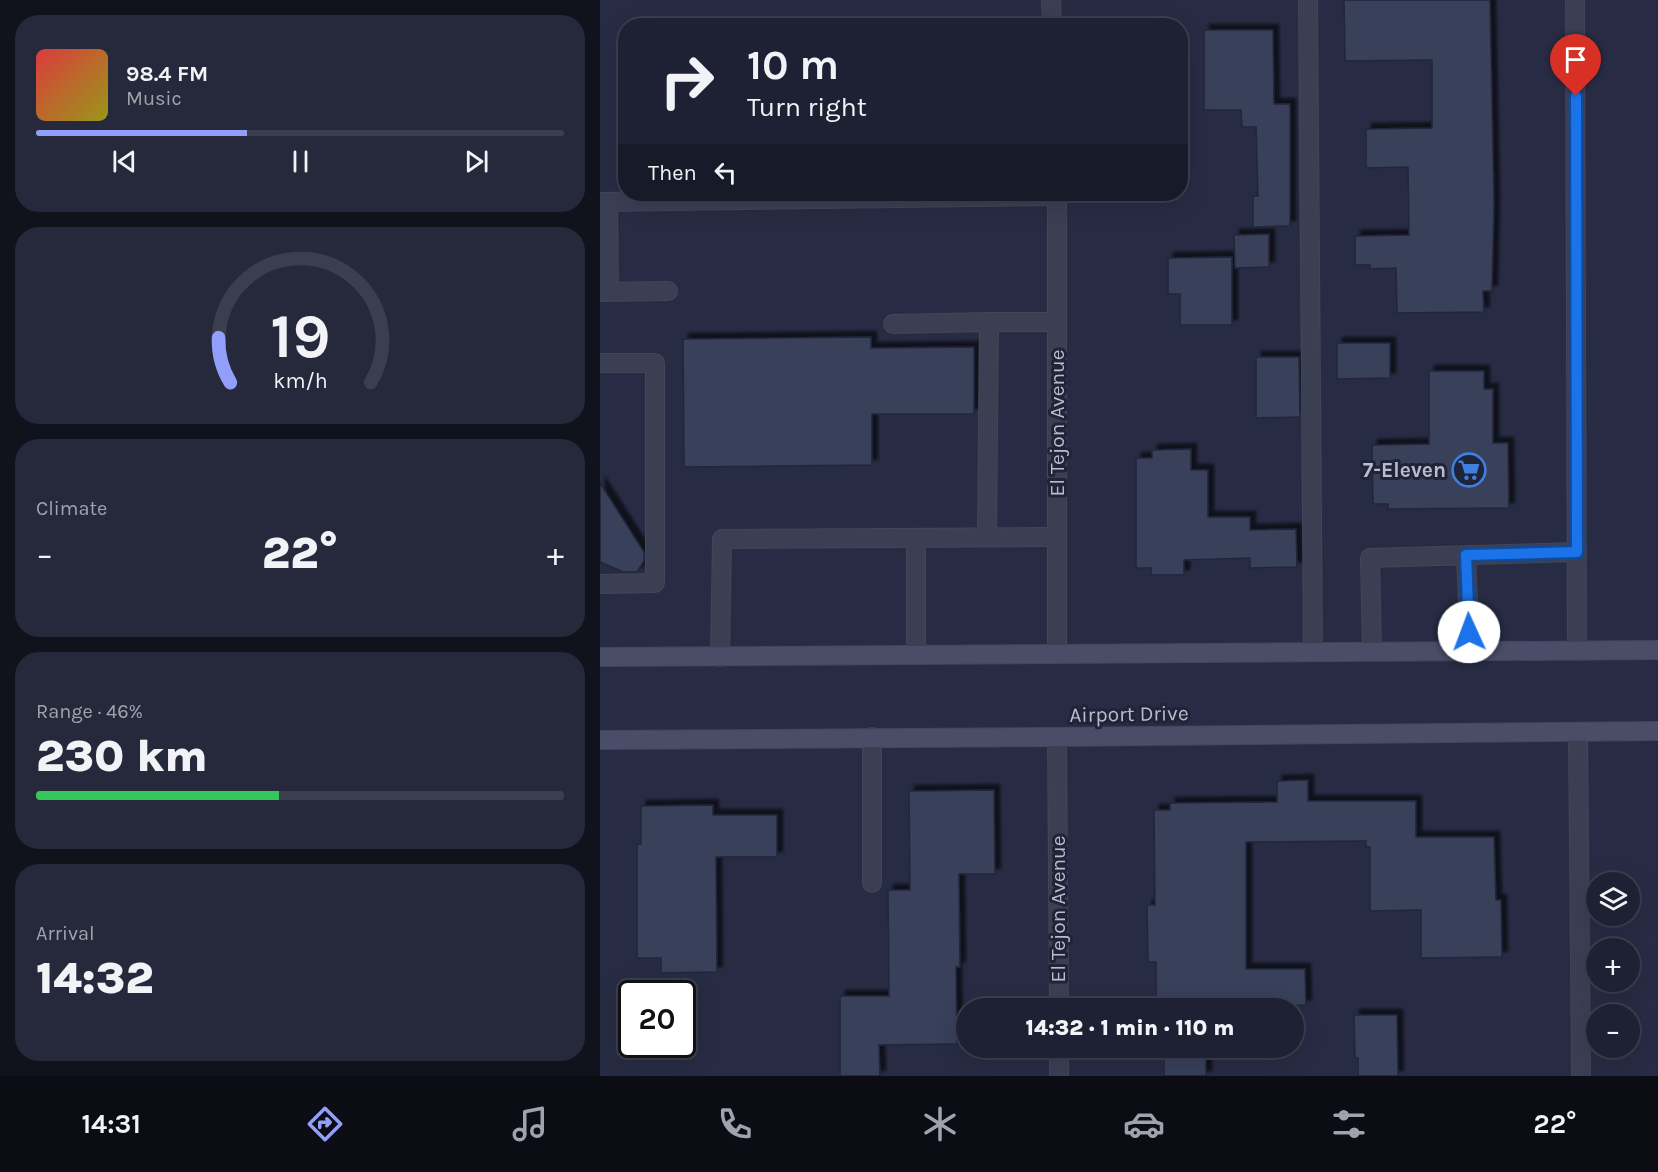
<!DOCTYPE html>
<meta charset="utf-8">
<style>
:root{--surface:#1d2133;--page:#25293b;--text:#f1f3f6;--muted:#a0a3ac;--line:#3b3e4e;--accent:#919ffa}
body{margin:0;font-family:Karla,sans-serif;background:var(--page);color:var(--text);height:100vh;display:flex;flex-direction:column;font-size:22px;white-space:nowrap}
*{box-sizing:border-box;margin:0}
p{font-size:20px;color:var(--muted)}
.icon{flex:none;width:33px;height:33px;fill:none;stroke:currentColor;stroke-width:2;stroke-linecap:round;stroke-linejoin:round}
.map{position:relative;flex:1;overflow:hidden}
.panel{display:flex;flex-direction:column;gap:15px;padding:15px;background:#10121c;width:600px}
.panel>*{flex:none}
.guide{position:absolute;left:18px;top:18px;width:570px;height:183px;border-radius:24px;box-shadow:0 6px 24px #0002,0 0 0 2px var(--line);background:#1d2133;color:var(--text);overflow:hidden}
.buttons{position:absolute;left:986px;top:872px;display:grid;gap:12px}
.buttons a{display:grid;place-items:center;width:54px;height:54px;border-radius:50%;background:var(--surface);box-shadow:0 6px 24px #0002,0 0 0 2px var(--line);font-size:30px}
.speed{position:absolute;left:18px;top:980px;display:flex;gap:12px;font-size:30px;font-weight:700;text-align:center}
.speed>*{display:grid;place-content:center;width:78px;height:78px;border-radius:50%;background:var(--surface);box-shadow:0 6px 24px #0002,0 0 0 2px var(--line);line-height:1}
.speed .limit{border:3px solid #111;border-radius:9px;background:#fff;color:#111}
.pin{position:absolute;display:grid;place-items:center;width:51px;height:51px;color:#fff;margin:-62px -26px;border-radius:50% 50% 50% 0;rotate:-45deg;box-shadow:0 0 6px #0007}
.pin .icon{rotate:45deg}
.me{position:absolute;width:66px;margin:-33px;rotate:358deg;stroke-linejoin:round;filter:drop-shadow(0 0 4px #0008)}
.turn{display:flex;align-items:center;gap:21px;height:126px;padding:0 30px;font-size:27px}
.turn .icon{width:78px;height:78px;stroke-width:2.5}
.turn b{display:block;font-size:42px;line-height:51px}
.then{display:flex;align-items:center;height:57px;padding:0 30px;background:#0003;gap:12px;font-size:22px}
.big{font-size:45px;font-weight:800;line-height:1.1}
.panel .card{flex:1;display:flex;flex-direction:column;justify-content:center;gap:9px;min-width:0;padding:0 21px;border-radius:24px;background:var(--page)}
.panel .dial{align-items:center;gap:0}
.dial svg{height:156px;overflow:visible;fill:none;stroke:var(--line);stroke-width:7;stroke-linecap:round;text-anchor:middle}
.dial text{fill:var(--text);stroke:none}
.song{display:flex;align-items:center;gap:18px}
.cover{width:72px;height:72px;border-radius:9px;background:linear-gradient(135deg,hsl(0 70% 55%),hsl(60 70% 35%))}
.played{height:6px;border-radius:3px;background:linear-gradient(90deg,var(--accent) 40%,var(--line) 40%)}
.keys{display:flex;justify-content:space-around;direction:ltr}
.heat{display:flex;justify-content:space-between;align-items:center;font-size:33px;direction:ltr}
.charge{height:9px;border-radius:4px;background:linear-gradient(90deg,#34c759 46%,var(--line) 0)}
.trip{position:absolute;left:356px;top:998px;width:348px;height:60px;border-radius:30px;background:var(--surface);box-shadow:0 6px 24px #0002,0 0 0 2px var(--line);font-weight:800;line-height:60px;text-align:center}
.tab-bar{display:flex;height:96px;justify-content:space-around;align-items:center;background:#0c0d14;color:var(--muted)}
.tab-bar .icon{width:42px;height:42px}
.tab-bar .current{color:var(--accent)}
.tab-bar b{font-size:27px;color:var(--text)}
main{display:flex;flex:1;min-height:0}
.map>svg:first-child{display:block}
.building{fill:#393f5a;stroke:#22263b;stroke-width:1.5;filter:url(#shadow)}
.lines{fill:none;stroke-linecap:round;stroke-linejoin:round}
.service-casing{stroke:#42465a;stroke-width:20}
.minor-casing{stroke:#42465a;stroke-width:20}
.secondary-casing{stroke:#42465a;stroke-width:20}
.service{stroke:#3b3f54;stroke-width:18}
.minor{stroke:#3b3f54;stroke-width:18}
.secondary{stroke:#494d67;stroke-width:18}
.route-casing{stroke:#114b97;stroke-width:15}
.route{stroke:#1a73e8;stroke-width:10}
.labels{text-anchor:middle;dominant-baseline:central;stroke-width:6;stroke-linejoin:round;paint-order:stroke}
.street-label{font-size:21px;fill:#b9bccd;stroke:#202439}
.poi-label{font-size:21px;font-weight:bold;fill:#b9bccd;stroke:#202439;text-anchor:end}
</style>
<main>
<section class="panel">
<div class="card">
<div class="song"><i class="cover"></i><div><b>98.4 FM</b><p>Music</p></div></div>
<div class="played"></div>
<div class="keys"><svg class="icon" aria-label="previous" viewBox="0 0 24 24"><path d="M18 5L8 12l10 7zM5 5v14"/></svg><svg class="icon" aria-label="pause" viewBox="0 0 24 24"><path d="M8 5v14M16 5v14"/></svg><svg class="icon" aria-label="next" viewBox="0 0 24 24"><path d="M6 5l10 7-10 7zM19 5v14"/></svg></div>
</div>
<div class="card dial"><svg viewBox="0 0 100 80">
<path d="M14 69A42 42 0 1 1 86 69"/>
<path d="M14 69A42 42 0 0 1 8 46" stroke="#919ffa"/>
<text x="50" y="56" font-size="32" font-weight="700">19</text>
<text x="50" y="72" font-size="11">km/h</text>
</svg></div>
<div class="card"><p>Climate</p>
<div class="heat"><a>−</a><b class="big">22°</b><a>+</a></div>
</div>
<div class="card"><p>Range · 46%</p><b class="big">230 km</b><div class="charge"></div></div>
<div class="card"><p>Arrival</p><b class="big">14:32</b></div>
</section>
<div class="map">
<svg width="1058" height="1076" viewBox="0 0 1058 1076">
<defs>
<filter id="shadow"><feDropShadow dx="5.5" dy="-5.5" stdDeviation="1.5" flood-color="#0009"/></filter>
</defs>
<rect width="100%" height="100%" fill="#272c44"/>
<path class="building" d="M 744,0 L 890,0 L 894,204 L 892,291 L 883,291 L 884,312 L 797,313 L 796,268 L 770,269 L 770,265 L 755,265 L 755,236 L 809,235 L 808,167 L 766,168 L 766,129 L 832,128 L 832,60 L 745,61 Z
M 604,30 L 673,30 L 674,104 L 690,104 L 690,226 L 653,227 L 653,196 L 658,196 L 656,127 L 642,127 L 641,110 L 604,110 Z
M 669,234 L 669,267 L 635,268 L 634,235 Z
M 632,257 L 632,325 L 580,325 L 580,294 L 568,294 L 568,258 Z
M 271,337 L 271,348 L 374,347 L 374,414 L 272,414 L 272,465 L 84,467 L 83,339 Z
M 737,343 L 790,343 L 790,378 L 737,379 Z
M 656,357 L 699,357 L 700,417 L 656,418 Z
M 829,371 L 884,371 L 884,389 L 893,389 L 893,443 L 908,443 L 909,508 L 788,509 L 788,504 L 773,504 L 772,445 L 829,444 Z
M 591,449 L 591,470 L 608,470 L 608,517 L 650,517 L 650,530 L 696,529 L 697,567 L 650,568 L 650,558 L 584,560 L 584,575 L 551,575 L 551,568 L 536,568 L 536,458 L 552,458 L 552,450 Z
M 0,483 L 44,552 L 44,561 L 37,572 L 23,572 L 0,562 Z
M 708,780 L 708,801 L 816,801 L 816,837 L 894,837 L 896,900 L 901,900 L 902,957 L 821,958 L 821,910 L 770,911 L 770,847 L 766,847 L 766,841 L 646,842 L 646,969 L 705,969 L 706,1005 L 556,1008 L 556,962 L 548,962 L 547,905 L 555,905 L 554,810 L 570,810 L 570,803 L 677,802 L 677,781 Z
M 394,790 L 395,874 L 359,874 L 360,967 L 356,967 L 357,1044 L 279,1045 L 280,1076 L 240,1076 L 240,996 L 289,996 L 288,890 L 310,890 L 309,791 Z
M 113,805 L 113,815 L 177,815 L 177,857 L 116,857 L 117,972 L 61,973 L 61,958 L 37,958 L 37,844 L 41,844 L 41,806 Z
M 754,1015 L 797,1015 L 798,1076 L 758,1076 L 758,1058 L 755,1058 Z
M 557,1047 L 613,1047 L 613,1056 L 606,1056 L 606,1076 L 564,1076 L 564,1056 L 557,1056 Z"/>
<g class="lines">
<g class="service-casing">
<path id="service" d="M 708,0 L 713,652
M 8,202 L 9,291
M 0,292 L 68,291
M 389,322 L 457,322
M 293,324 L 389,322 L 387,537
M 0,363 L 55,363 L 55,583 L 0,584
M 316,538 L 316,654
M 866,555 L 870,652
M 772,652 L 770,558 L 977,552
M 120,657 L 122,539 L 457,537
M 272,737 L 272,883"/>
</g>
<g class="minor-casing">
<path id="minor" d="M 451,0 L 452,26
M 975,0 L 977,651
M 457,194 L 457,653
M 0,202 L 457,196
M 978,732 L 981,1076
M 457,737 L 459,1008
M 459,1047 L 459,1076"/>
</g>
<g class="secondary-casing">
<path id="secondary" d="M 0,657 L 1058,650
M 0,740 L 457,737 L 1058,731"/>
</g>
<use href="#service" class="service"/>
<use href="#minor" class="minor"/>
<use href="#secondary" class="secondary"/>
</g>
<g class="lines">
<g class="route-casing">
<path id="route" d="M 869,632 L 866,555 L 977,552 L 976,96"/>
</g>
<use href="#route" class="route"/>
</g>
<defs>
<g id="supermarket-ring" transform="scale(1.725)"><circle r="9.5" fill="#202439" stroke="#3f7fe0" stroke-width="1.5"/><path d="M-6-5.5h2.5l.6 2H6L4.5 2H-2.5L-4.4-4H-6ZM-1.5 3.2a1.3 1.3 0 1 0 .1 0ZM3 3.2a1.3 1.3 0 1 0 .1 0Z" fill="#3f7fe0"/></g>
</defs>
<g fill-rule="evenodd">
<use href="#supermarket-ring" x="869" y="470"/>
</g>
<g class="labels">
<g class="street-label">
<text transform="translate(457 423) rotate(-90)">El Tejon Avenue</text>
<text transform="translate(529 714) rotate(-1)">Airport Drive</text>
<text transform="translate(458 909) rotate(-90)">El Tejon Avenue</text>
</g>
<g class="poi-label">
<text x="846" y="470">7-Eleven</text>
</g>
</g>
</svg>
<div class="buttons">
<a><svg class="icon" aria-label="layers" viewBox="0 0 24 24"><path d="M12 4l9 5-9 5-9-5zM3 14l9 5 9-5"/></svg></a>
<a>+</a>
<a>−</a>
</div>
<div class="speed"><div class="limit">20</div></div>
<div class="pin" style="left:976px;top:96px;background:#d93025"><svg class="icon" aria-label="arrive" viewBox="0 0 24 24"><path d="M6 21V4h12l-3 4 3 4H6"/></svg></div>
<svg class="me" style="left:869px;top:632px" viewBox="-20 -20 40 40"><circle r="19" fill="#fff"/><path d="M0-13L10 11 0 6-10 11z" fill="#1a73e8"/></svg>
<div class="trip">14:32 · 1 min · 110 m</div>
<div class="guide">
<div class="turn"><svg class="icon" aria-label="right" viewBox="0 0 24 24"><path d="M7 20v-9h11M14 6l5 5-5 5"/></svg><div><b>10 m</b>Turn right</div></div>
<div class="then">Then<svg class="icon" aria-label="left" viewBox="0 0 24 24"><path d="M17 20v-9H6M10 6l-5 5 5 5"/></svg></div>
</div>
</div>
</main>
<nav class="tab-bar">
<b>14:31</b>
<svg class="icon current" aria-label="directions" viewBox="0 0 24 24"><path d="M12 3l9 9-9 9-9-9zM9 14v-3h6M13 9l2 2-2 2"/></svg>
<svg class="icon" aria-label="music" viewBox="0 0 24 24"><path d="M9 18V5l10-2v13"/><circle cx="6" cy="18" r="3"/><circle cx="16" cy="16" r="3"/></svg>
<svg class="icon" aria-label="phone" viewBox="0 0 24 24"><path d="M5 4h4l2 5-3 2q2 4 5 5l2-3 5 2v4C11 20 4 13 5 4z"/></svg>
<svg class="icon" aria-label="climate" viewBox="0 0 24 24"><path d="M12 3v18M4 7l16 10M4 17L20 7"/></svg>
<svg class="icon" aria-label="car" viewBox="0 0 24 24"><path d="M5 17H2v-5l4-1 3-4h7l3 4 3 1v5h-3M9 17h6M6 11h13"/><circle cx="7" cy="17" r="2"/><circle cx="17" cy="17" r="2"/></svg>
<svg class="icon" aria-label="filters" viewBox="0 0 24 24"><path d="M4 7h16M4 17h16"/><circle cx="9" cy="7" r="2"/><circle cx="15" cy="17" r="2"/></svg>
<b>22°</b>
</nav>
